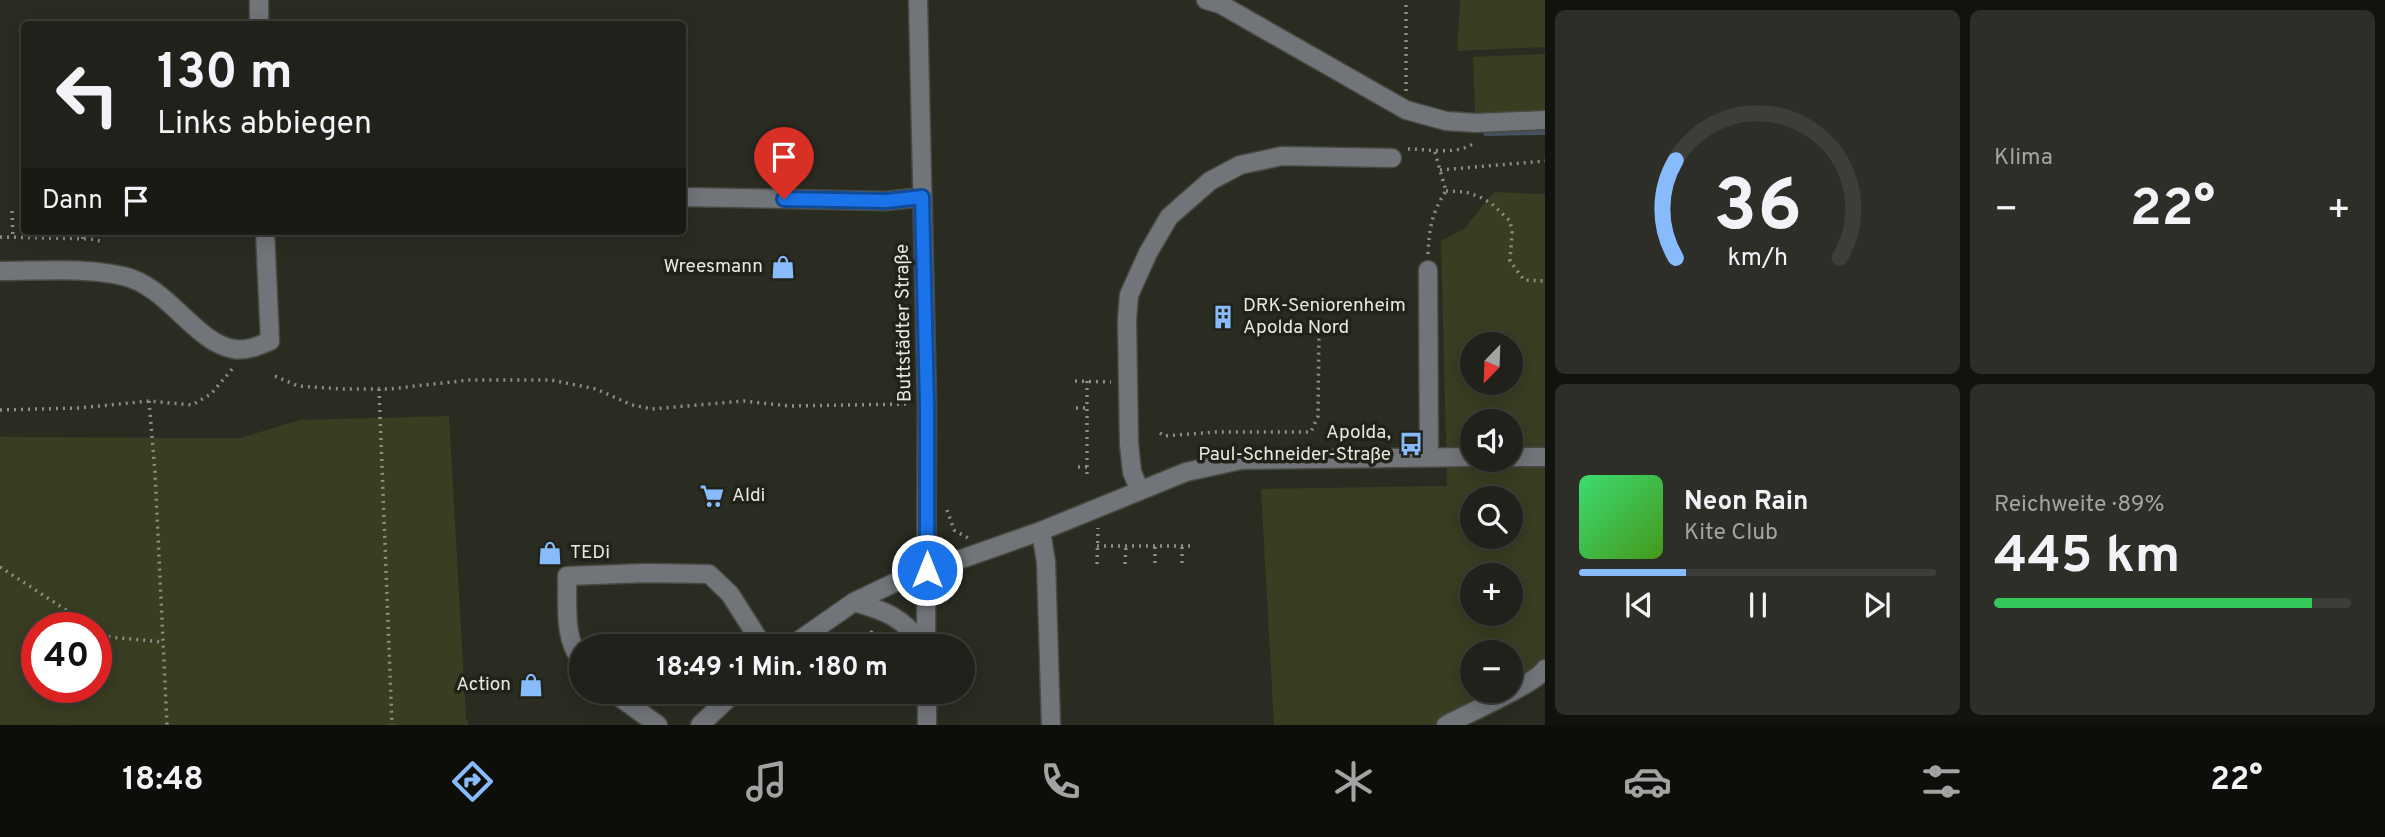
<!DOCTYPE html>
<html lang="de">
<meta charset="utf-8">
<style>
:root{--surface:#20211a;--page:#2d2e27;--text:#f1f3f6;--muted:#a2a3a2;--line:#3d3e39;--accent:#87bbfc}
body{margin:0;font-family:Overpass,sans-serif;background:var(--page);color:var(--text);height:100vh;display:flex;flex-direction:column;font-size:26px;white-space:nowrap}
*{box-sizing:border-box;margin:0}
p{font-size:23px;color:var(--muted)}
.icon{flex:none;width:38px;height:38px;fill:none;stroke:currentColor;stroke-width:2;stroke-linecap:round;stroke-linejoin:round}
.map{position:relative;flex:1;overflow:hidden}
.drawer{display:flex;flex-direction:column;gap:10px;padding:10px;background:#12120e;width:840px}
.drawer>*{flex:none}
.banner{position:absolute;left:21px;top:21px;width:665px;height:214px;border-radius:7px;box-shadow:0 4px 18px #0003,0 0 0 2px var(--line);background:#20211a;color:var(--text);overflow:hidden}
.needle{width:46px;rotate:203deg}
.buttons{position:absolute;left:1460px;top:332px;display:grid;gap:14px}
.buttons a{display:grid;place-items:center;width:63px;height:63px;border-radius:50%;background:var(--surface);box-shadow:0 4px 18px #0003,0 0 0 2px var(--line);font-size:35px}
.speed{position:absolute;left:21px;top:612px;display:flex;gap:14px;font-size:35px;font-weight:700;text-align:center}
.speed>*{display:grid;place-content:center;width:91px;height:91px;border-radius:50%;background:var(--surface);box-shadow:0 4px 18px #0003,0 0 0 2px var(--line);line-height:1}
.speed .limit{border:10px solid #d22;background:#fff;color:#111}
.pin{position:absolute;display:grid;place-items:center;width:60px;height:60px;color:#fff;margin:-72px -30px;border-radius:50% 50% 50% 0;rotate:-45deg;box-shadow:0 0 7px #0007}
.pin .icon{rotate:45deg}
.me{position:absolute;width:77px;margin:-38px;rotate:0deg;stroke-linejoin:round;filter:drop-shadow(0 0 5px #0008)}
.turn{display:flex;align-items:center;gap:24px;height:147px;padding:0 21px;font-size:32px}
.turn .icon{width:91px;height:91px;stroke-width:2.5}
.turn b{display:block;font-size:49px;line-height:60px}
.then{display:flex;align-items:center;height:66px;padding:0 21px;background:#0003;gap:14px;font-size:26px}
.big{font-size:52px;font-weight:700;line-height:1.1}
.drawer .card{flex:1;display:flex;flex-direction:column;justify-content:center;gap:10px;min-width:0;padding:0 24px;border-radius:10px;background:var(--page)}
.drawer .dial{align-items:center;gap:0}
.dial svg{height:182px;overflow:visible;fill:none;stroke:var(--line);stroke-width:7;stroke-linecap:round;text-anchor:middle}
.dial text{fill:var(--text);stroke:none}
.song{display:flex;align-items:center;gap:21px}
.cover{width:84px;height:84px;border-radius:10px;background:linear-gradient(135deg,hsl(140 70% 55%),hsl(100 70% 35%))}
.played{height:7px;border-radius:4px;background:linear-gradient(90deg,var(--accent) 30%,var(--line) 30%)}
.keys{display:flex;justify-content:space-around;direction:ltr}
.heat{display:flex;justify-content:space-between;align-items:center;font-size:38px;direction:ltr}
.charge{height:10px;border-radius:5px;background:linear-gradient(90deg,#34c759 89%,var(--line) 0)}
.drawer .tiles{flex:1;display:grid;gap:10px;grid-template-columns:repeat(2,1fr)}
.trip{position:absolute;left:569px;top:634px;width:406px;height:70px;border-radius:35px;background:var(--surface);box-shadow:0 4px 18px #0003,0 0 0 2px var(--line);font-weight:700;line-height:70px;text-align:center}
.tabs{display:flex;height:112px;justify-content:space-around;align-items:center;background:#0d0d0a;color:var(--muted)}
.tabs .icon{width:49px;height:49px}
.tabs .active{color:var(--accent)}
.tabs b{font-size:32px;color:var(--text)}
main{display:flex;flex:1;min-height:0}
.map>svg:first-child{display:block}
.green{fill:#393d22;fill-rule:evenodd}
.lines{fill:none;stroke-linecap:round;stroke-linejoin:round}
.stream{stroke:#455061;stroke-width:6}
.minor-casing{stroke:#484a41;stroke-width:21}
.path{stroke:#8d8f86;stroke-width:3.5;stroke-dasharray:2 5;stroke-linecap:butt}
.minor{stroke:#71757a;stroke-width:18}
.route-casing{stroke:#114b97;stroke-width:18}
.route{stroke:#1a73e8;stroke-width:12}
.labels{text-anchor:middle;dominant-baseline:central;stroke-width:7;stroke-linejoin:round;paint-order:stroke}
.poi-label{font-size:19px;fill:#e7e9e1;stroke:#212318;text-anchor:end}
.street-label{font-size:19px;fill:#e7e9e1;stroke:#212318}
</style>
<main>
<div class="map">
<svg width="1545" height="725" viewBox="0 0 1545 725">
<rect width="100%" height="100%" fill="#2a2c22"/>
<path class="green" d="M 1460,0 L 1545,0 L 1545,47 L 1457,51 Z
M 1545,54 L 1545,112 L 1475,114 L 1473,57 Z
M 1494,192 L 1545,194 L 1545,667 L 1510,685 L 1510,653 L 1472,653 L 1472,691 L 1499,691 L 1434,725 L 1274,725 L 1261,489 L 1447,486 L 1441,241 L 1464,229 ZM 1472,345 L 1510,345 L 1510,383 L 1472,383 ZM 1472,422 L 1510,422 L 1510,460 L 1472,460 ZM 1472,499 L 1510,499 L 1510,537 L 1472,537 ZM 1472,576 L 1510,576 L 1510,614 L 1472,614 Z
M 449,416 L 466,717 L 469,725 L 0,725 L 0,437 L 240,438 L 300,420 ZM 96,628 L 96,688 L 37,688 L 37,628 Z"/>
<g class="lines">
<path class="stream" d="M 1486,133 L 1545,132"/>
<g class="minor-casing">
<path id="minor" d="M 259,0 L 259,24
M 918,0 L 927,403 L 926,646
M 1206,0 L 1220,4 L 1406,110 L 1446,121 L 1477,123 L 1545,120
M 682,197 L 886,201 L 922,197
M 1428,270 L 1429,457
M 0,271 C 40,271 84,267 123,276 C 168,286 195,343 234,349 C 247,351 258,346 270,341 L 265,231
M 1510,457 L 1545,457
M 1140,491 L 1132,472 L 1129,444 L 1127,320 L 1129,295 L 1148,253 L 1169,217 L 1210,181 L 1240,165 L 1282,156 L 1392,158
M 1041,531 L 1046,562 L 1051,725
M 854,602 C 887,611 903,618 924,646
M 791,646 L 854,602 L 896,582 L 1041,531 L 1186,472 L 1241,460 L 1472,457
M 581,660 C 563,638 568,604 567,576 L 646,573 L 709,574 L 730,594 L 763,646
M 611,691 L 658,725
M 927,691 L 927,725
M 700,725 L 736,691
M 1446,725 C 1464,715 1537,683 1545,669"/>
</g>
<path class="path" d="M 1406,91 L 1406,0
M 1408,149 C 1428,149 1459,156 1475,142
M 1440,170 L 1545,161
M 1446,191 L 1466,192 L 1480,197 L 1492,204 L 1510,221 L 1512,233 L 1510,261 L 1524,280 L 1545,281
M 12,211 L 13,238
M 47,231 L 47,238
M 0,237 L 90,239 L 100,241
M 83,239 L 83,231
M 1428,254 C 1429,229 1432,212 1446,191 L 1434,149
M 275,376 L 298,386 L 342,389 L 389,389 L 469,380 L 551,380 L 596,389 L 632,405 L 652,409 L 744,401 L 789,406 L 908,404
M 1075,381 L 1111,382
M 1087,381 L 1087,474
M 379,389 L 392,725
M 149,401 L 155,472 L 167,725
M 1076,408 L 1087,408
M 0,410 L 79,408 L 149,401 L 192,405 L 211,394 L 233,368
M 1160,433 L 1164,436 L 1216,432 L 1311,432 L 1318,416 L 1319,326
M 1078,467 L 1087,467
M 947,510 L 954,530 L 968,538
M 1097,546 L 1192,546
M 1155,563 L 1155,546
M 1182,563 L 1182,546
M 1097,564 L 1098,528
M 1125,564 L 1126,546
M 0,567 L 94,628
M 96,630 L 110,637 L 163,642
M 867,646 L 873,627"/>
<use href="#minor" class="minor"/>
</g>
<g class="lines">
<g class="route-casing">
<path id="route" d="M 784,199 L 886,201 L 922,197 L 927,404 L 927,570"/>
</g>
<use href="#route" class="route"/>
</g>
<defs>
<g id="shop-bare" transform="scale(1.89)"><path d="M-5-2.5h2.3a2.7 3.5 0 0 1 5.4 0H5L5.5 6h-11ZM-1.5-2.5h3a1.5 2.3 0 0 0-3 0Z" fill="#87bbfc" stroke="#212318" stroke-width="2.5" paint-order="stroke"/></g>
<g id="building-bare" transform="scale(1.89)"><path d="M-4-6H4V6H1V3H-1V6H-4ZM-2.5-4.3h1.7v1.8h-1.7ZM.8-4.3h1.7v1.8H.8ZM-2.5-1h1.7V.8h-1.7ZM.8-1h1.7V.8H.8Z" fill="#87bbfc" stroke="#212318" stroke-width="2.5" paint-order="stroke"/></g>
<g id="bus-bare" transform="scale(1.89)"><path d="M-5-6H5V4H4V6H2V4H-2V6H-4V4H-5ZM-3.5-4V0h7V-4ZM-3.5 1.2v1.5H-2V1.2ZM2 1.2v1.5H3.5V1.2Z" fill="#87bbfc" stroke="#212318" stroke-width="2.5" paint-order="stroke"/></g>
<g id="supermarket-bare" transform="scale(1.89)"><path d="M-6-5.5h2.5l.6 2H6L4.5 2H-2.5L-4.4-4H-6ZM-1.5 3.2a1.3 1.3 0 1 0 .1 0ZM3 3.2a1.3 1.3 0 1 0 .1 0Z" fill="#87bbfc" stroke="#212318" stroke-width="2.5" paint-order="stroke"/></g>
</defs>
<g fill-rule="evenodd">
<use href="#shop-bare" x="783" y="267"/>
<use href="#building-bare" x="1223" y="317"/>
<use href="#bus-bare" x="1411" y="444"/>
<use href="#supermarket-bare" x="712" y="496"/>
<use href="#shop-bare" x="550" y="553"/>
<use href="#shop-bare" x="531" y="685"/>
</g>
<g class="labels">
<g class="poi-label">
<text x="763" y="267">Wreesmann</text>
<text x="1243" y="306" text-anchor="start">DRK-Seniorenheim<tspan x="1243" dy="22">Apolda Nord</tspan></text>
<text x="1391" y="433">Apolda,<tspan x="1391" dy="22">Paul-Schneider-Straße</tspan></text>
<text x="732" y="496" text-anchor="start">Aldi</text>
<text x="570" y="553" text-anchor="start">TEDi</text>
<text x="511" y="685">Action</text>
</g>
<g class="street-label">
<text transform="translate(904 323) rotate(-91)">Buttstädter Straße</text>
</g>
</g>
</svg>
<div class="buttons">
<a><svg class="needle" viewBox="-14 -14 28 28"><path d="M0-13l5 13h-10z" fill="#e53935"/><path d="M0 13l5-13h-10z" fill="#a2a3a2"/></svg></a>
<a><svg class="icon" aria-label="sound" viewBox="0 0 24 24"><path d="M4 9h4l5-4v14l-5-4H4zM17 9q2 3 0 6"/></svg></a>
<a><svg class="icon" aria-label="search" viewBox="0 0 24 24"><circle cx="10" cy="10" r="6"/><path d="M15 15l6 6"/></svg></a>
<a>+</a>
<a>−</a>
</div>
<div class="speed"><div class="limit">40</div></div>
<div class="pin" style="left:784px;top:199px;background:#d93025"><svg class="icon" aria-label="arrive" viewBox="0 0 24 24"><path d="M6 21V4h12l-3 4 3 4H6"/></svg></div>
<svg class="me" style="left:927px;top:570px" viewBox="-20 -20 40 40"><circle r="17" fill="#1a73e8" stroke="#fff" stroke-width="3"/><path d="M0-11L8 9 0 5-8 9z" fill="#fff"/></svg>
<div class="trip">18:49 · 1 Min. · 180 m</div>
<div class="banner">
<div class="turn"><svg class="icon" aria-label="left" viewBox="0 0 24 24"><path d="M17 20v-9H6M10 6l-5 5 5 5"/></svg><div><b>130 m</b>Links abbiegen</div></div>
<div class="then">Dann<svg class="icon" aria-label="arrive" viewBox="0 0 24 24"><path d="M6 21V4h12l-3 4 3 4H6"/></svg></div>
</div>
</div>
<section class="drawer">
<div class="tiles">
<div class="card dial"><svg viewBox="0 0 100 80">
<path d="M14 69A42 42 0 1 1 86 69"/>
<path d="M14 69A42 42 0 0 1 14 26" stroke="#87bbfc"/>
<text x="50" y="56" font-size="32" font-weight="700">36</text>
<text x="50" y="72" font-size="11">km/h</text>
</svg></div>
<div class="card"><p>Klima</p>
<div class="heat"><a>−</a><b class="big">22°</b><a>+</a></div>
</div>
<div class="card">
<div class="song"><i class="cover"></i><div><b>Neon Rain</b><p>Kite Club</p></div></div>
<div class="played"></div>
<div class="keys"><svg class="icon" aria-label="previous" viewBox="0 0 24 24"><path d="M18 5L8 12l10 7zM5 5v14"/></svg><svg class="icon" aria-label="pause" viewBox="0 0 24 24"><path d="M8 5v14M16 5v14"/></svg><svg class="icon" aria-label="next" viewBox="0 0 24 24"><path d="M6 5l10 7-10 7zM19 5v14"/></svg></div>
</div>
<div class="card"><p>Reichweite · 89%</p><b class="big">445 km</b><div class="charge"></div></div>
</div>
</section>
</main>
<nav class="tabs">
<b>18:48</b>
<svg class="icon active" aria-label="directions" viewBox="0 0 24 24"><path d="M12 3l9 9-9 9-9-9zM9 14v-3h6M13 9l2 2-2 2"/></svg>
<svg class="icon" aria-label="music" viewBox="0 0 24 24"><path d="M9 18V5l10-2v13"/><circle cx="6" cy="18" r="3"/><circle cx="16" cy="16" r="3"/></svg>
<svg class="icon" aria-label="phone" viewBox="0 0 24 24"><path d="M5 4h4l2 5-3 2q2 4 5 5l2-3 5 2v4C11 20 4 13 5 4z"/></svg>
<svg class="icon" aria-label="climate" viewBox="0 0 24 24"><path d="M12 3v18M4 7l16 10M4 17L20 7"/></svg>
<svg class="icon" aria-label="car" viewBox="0 0 24 24"><path d="M5 17H2v-5l4-1 3-4h7l3 4 3 1v5h-3M9 17h6M6 11h13"/><circle cx="7" cy="17" r="2"/><circle cx="17" cy="17" r="2"/></svg>
<svg class="icon" aria-label="filters" viewBox="0 0 24 24"><path d="M4 7h16M4 17h16"/><circle cx="9" cy="7" r="2"/><circle cx="15" cy="17" r="2"/></svg>
<b>22°</b>
</nav>
